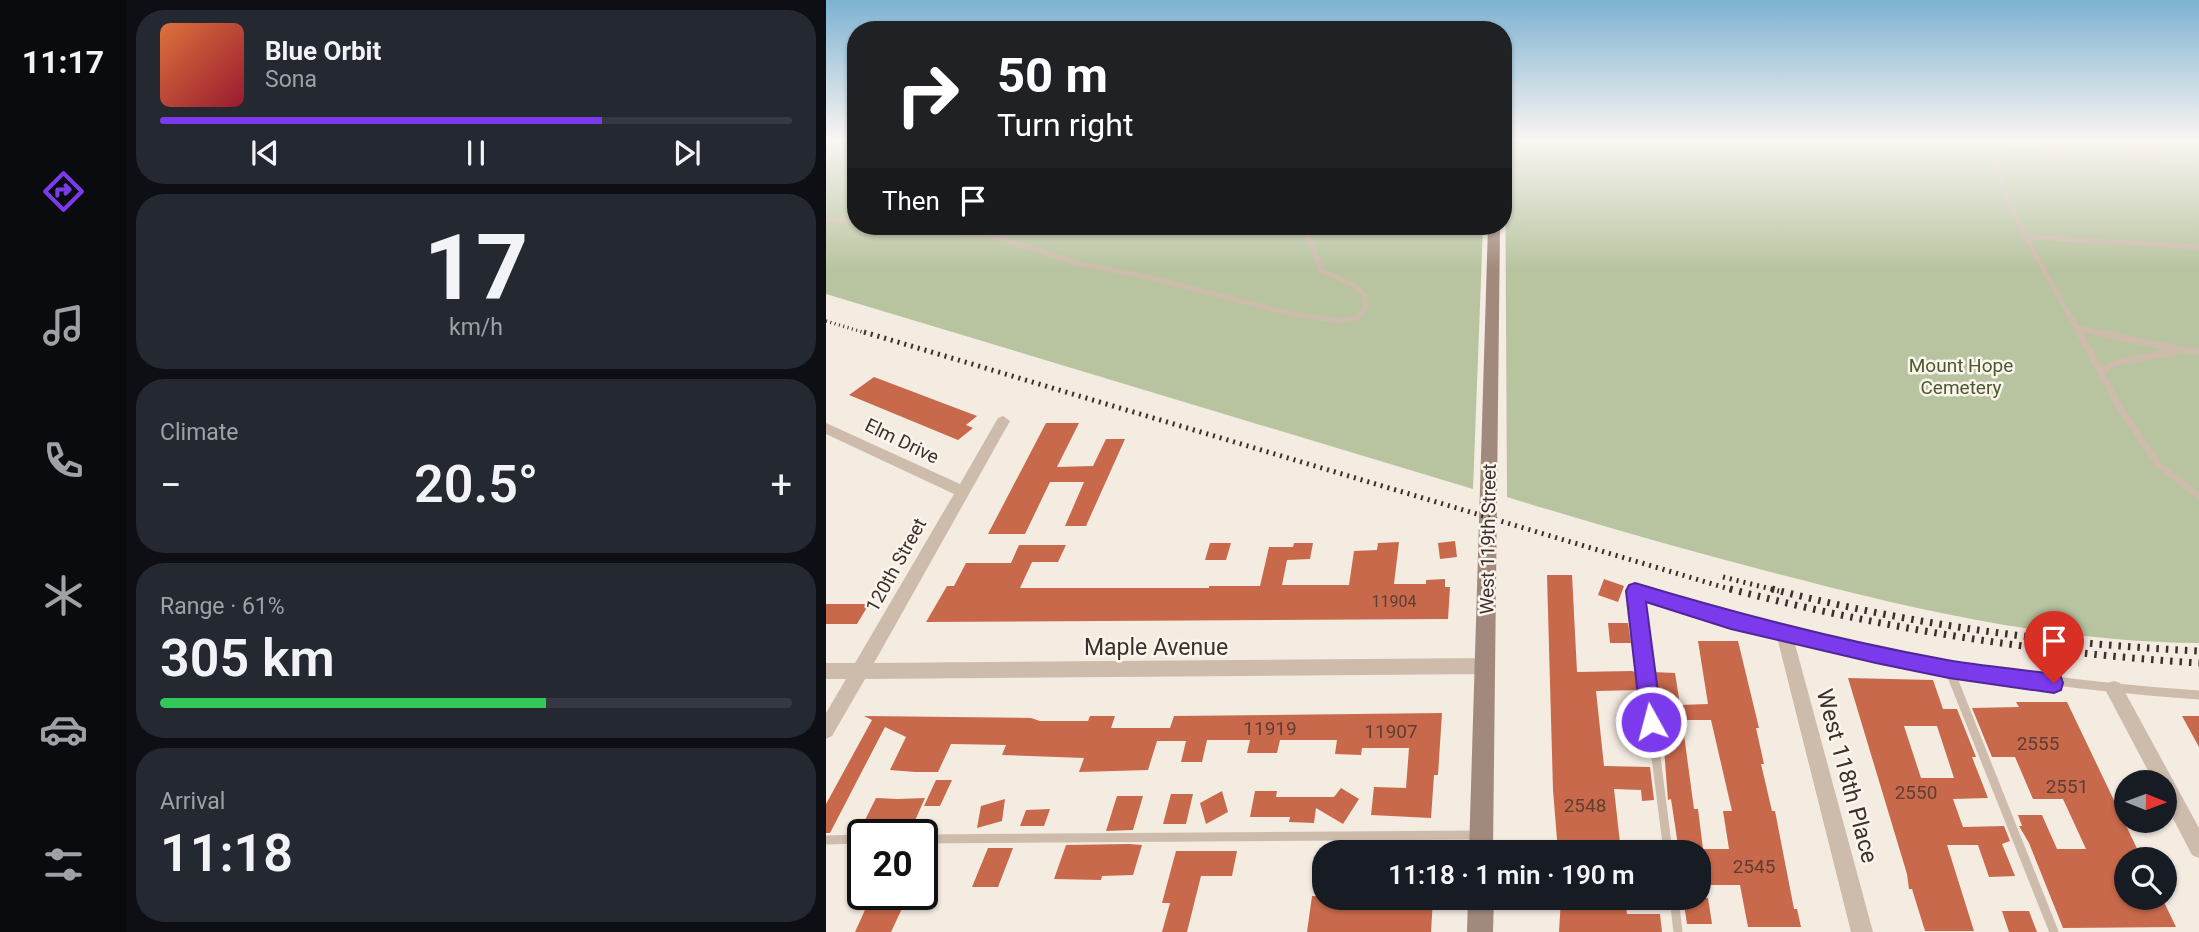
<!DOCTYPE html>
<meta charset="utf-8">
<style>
:root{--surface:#171b24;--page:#242831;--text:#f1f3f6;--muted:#9ea1a6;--line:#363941;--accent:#7c3aed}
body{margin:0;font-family:Roboto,sans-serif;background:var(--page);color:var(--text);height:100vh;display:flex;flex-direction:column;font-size:26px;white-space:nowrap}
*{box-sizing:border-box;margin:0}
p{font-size:23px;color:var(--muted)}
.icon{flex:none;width:38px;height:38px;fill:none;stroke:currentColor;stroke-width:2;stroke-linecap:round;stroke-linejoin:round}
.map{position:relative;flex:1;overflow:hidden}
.sheet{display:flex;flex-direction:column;gap:10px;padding:10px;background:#0d0f14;width:700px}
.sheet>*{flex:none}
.top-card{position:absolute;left:21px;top:21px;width:665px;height:214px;border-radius:28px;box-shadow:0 2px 5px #0004;background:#202124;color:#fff;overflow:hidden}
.needle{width:46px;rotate:91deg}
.controls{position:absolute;left:1288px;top:770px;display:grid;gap:14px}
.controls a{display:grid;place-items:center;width:63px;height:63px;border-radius:50%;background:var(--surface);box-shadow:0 2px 5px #0004;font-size:35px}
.speed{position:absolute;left:21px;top:819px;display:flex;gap:14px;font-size:35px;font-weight:700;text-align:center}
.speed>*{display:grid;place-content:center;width:91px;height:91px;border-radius:50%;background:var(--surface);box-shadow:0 2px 5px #0004;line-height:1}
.speed .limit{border:4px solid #111;border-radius:10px;background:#fff;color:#111}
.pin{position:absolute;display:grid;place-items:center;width:60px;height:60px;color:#fff;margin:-72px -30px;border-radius:50% 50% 50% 0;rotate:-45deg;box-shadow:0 0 7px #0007}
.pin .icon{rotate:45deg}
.me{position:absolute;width:77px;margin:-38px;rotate:353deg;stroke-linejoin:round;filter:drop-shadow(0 0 5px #0008)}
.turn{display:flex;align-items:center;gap:24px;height:147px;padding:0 35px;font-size:32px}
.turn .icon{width:91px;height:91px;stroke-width:2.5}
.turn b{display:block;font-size:49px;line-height:60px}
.then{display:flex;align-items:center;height:66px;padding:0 35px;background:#0003;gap:14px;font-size:26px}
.big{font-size:52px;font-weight:600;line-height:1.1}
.sheet .tile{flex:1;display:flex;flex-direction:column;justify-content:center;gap:10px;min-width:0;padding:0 24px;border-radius:28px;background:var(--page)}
.sheet .dial{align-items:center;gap:0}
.dial b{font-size:91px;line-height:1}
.song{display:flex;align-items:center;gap:21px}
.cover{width:84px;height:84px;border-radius:10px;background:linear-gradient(135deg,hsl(20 70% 55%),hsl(350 70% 35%))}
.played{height:7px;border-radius:4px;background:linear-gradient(90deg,var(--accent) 70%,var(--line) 70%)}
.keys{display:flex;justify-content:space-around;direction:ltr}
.heat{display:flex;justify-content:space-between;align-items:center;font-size:38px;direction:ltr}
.charge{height:10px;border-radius:5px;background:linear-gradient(90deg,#34c759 61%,var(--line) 0)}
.trip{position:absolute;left:486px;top:840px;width:399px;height:70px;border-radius:28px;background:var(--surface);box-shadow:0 2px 5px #0004;font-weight:600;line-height:70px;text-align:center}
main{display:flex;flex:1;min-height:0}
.tab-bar{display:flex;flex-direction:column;width:126px;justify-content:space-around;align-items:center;background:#090b0e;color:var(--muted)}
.tab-bar .icon{width:49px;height:49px}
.tab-bar .current{color:var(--accent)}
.tab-bar b{font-size:32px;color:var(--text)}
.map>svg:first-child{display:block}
.green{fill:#b8c4a0}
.building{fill:#c8694b;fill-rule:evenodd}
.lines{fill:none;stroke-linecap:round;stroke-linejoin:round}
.lane-far2{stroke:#cdbbac;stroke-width:5}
.lane-far1{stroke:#cdbbac;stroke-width:7}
.lane{stroke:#cdbbac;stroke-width:9}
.street{fill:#cdbbac;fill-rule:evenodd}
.secondary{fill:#a18a7d;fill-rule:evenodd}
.rail-far2{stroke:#3b302b;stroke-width:3.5;stroke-dasharray:1 3.5;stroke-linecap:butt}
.rail-far1{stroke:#3b302b;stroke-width:5;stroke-dasharray:2 5;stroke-linecap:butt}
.rail{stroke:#3b302b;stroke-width:7;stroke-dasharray:2.5 7;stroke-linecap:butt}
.route{fill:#7c3aed;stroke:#51269a;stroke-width:2}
.labels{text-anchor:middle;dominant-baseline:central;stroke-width:5;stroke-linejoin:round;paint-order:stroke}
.number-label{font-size:16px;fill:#5e3e33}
.park-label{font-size:19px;fill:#4a5a2e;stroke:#fbf5ee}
.street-label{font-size:19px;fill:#3b302b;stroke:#fbf5ee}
.near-number-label{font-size:19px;fill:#5e3e33}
.near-street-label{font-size:23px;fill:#3b302b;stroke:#fbf5ee}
</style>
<main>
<nav class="tab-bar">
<b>11:17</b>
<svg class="icon current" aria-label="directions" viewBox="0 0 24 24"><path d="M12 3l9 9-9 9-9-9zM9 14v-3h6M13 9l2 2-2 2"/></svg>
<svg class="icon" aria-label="music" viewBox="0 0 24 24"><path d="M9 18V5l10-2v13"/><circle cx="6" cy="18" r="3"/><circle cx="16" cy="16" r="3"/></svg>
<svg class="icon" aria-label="phone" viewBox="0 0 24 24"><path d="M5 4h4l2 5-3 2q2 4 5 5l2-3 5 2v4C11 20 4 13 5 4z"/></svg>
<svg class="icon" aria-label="climate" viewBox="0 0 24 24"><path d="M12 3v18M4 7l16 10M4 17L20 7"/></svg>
<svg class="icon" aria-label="car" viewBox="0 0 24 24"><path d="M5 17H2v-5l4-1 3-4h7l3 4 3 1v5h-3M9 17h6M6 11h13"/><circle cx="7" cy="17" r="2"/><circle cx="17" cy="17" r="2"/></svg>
<svg class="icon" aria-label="filters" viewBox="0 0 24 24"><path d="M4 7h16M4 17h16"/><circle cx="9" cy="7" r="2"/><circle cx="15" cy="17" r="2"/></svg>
</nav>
<section class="sheet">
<div class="tile">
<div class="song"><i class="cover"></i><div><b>Blue Orbit</b><p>Sona</p></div></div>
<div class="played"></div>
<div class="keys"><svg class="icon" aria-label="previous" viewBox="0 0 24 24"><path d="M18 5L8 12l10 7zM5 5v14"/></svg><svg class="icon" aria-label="pause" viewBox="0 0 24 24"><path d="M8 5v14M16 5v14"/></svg><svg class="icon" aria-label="next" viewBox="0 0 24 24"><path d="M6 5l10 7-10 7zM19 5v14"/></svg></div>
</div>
<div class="tile dial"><b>17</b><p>km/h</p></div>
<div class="tile"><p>Climate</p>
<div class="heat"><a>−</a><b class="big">20.5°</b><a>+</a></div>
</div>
<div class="tile"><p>Range · 61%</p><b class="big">305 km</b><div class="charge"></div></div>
<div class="tile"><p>Arrival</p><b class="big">11:18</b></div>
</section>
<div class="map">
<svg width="1373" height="932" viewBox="0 0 1373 932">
<rect width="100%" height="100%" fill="#f4ebe1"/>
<path class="green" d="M 0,140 L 30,140 L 30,226 L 657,226 L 647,489 L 0,294 Z
M 679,140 L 1373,140 L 1373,643 C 1238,642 1106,614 976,580 C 877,555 779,527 681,497 Z"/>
<path class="building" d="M 48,377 L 151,416 L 140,425 L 147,428 L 132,440 L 23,395 Z
M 220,423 L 253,423 L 231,467 L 267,466 L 280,439 L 299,439 L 260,526 L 239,526 L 258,482 L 224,482 L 199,534 L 162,534 Z
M 629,541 L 631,557 L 614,559 L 612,543 Z
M 573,542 L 568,584 L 600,584 L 600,580 L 619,579 L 619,587 L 624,587 L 622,619 L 100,622 L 121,586 L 128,586 L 140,563 L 185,563 L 193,545 L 240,545 L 232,562 L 206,562 L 194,588 L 383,588 L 383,586 L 434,586 L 443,547 L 467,547 L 468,543 L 487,543 L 484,559 L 461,560 L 456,585 L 523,585 L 528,551 L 551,550 L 552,543 Z
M 384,543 L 405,543 L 400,560 L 379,560 Z
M 721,575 L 746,575 L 751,672 L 806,671 L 809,672 L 811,685 L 813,676 L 815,690 L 770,691 L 778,766 L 824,767 L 828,800 L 816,801 L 815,790 L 788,789 L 795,852 L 732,852 L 727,790 Z
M 778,579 L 798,586 L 792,602 L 772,595 Z
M 0,604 L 43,604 L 31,624 L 0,624 Z
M 782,623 L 802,623 L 805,643 L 784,643 Z
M 872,641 L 912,641 L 933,728 L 930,728 L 938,764 L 935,764 L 946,811 L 949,811 L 968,909 L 971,909 L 975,927 L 922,927 L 914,885 L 873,885 L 873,852 L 853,852 L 845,799 L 842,800 L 837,736 L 826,672 L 849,673 L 854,705 L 882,704 ZM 856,720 L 885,720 L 906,811 L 897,811 L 903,849 L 877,849 L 872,809 L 868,809 Z
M 1022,678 L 1107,680 L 1117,709 L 1131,709 L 1150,757 L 1146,757 L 1162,798 L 1127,799 L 1137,827 L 1178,826 L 1184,841 L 1176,844 L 1189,876 L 1163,877 L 1152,845 L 1121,845 L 1148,931 L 1099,931 L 1086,889 L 1083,889 L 1081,874 ZM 1078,726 L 1111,726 L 1128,778 L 1095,778 Z
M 1190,702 L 1241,702 L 1316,859 L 1300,859 L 1300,898 L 1336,898 L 1350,927 L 1237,928 L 1203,843 L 1193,826 L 1196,826 L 1192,815 L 1216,815 L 1231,849 L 1260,849 L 1237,799 L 1207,799 L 1189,757 L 1166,757 L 1146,708 L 1193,707 Z
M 616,713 L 612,775 L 608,775 L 605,818 L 545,815 L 548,787 L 580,788 L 583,748 L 536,748 L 535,755 L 509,754 L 511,740 L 454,740 L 451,753 L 421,753 L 424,740 L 381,740 L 376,762 L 355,762 L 360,741 L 331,741 L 322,770 L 253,772 L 258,758 L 176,755 L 180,745 L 125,744 L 112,772 L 89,772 L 64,770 L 80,737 L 59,727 L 4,833 L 0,833 L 0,804 L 46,720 L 38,716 L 205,718 L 214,721 L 262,721 L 264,716 L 289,716 L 285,728 L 344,728 L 348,716 Z
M 1356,716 L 1373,716 L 1373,747 Z
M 110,780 L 126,780 L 114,806 L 98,806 Z
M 515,788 L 533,799 L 517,824 L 490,808 L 488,823 L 463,822 L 464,817 L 424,817 L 429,791 L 451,791 L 450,797 L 508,797 Z
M 396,791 L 402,812 L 380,824 L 374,803 Z
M 345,794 L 367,794 L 360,824 L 337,824 Z
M 291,796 L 317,796 L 307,830 L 280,831 Z
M 50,798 L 72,799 L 99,798 L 87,825 L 37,824 Z
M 179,799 L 176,821 L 151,828 L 155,806 Z
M 224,809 L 218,826 L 194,826 L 200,810 Z
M 240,845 L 303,844 L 316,845 L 307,875 L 276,876 L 275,880 L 228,879 Z
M 162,848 L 187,848 L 172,887 L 146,887 Z
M 350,851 L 411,851 L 406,876 L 375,876 L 361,932 L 336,932 L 344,903 L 336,903 Z
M 486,896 L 607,898 L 605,932 L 481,932 Z
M 735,898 L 799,898 L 801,914 L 834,914 L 836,932 L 733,932 Z
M 857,898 L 882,898 L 886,924 L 861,924 Z
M 80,900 L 65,932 L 29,932 L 43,901 Z
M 1176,911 L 1203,911 L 1211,932 L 1183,932 Z"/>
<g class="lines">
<path class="lane-far2" d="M 1165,140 C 1174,204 1223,277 1254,334
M 1165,142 L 1373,163
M 0,219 L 30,222
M 68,226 L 167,236 L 254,264 L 316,276 L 466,314 L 514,321 L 530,318 L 540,307 L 539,295 L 526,284 L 495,270 L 478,226
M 160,235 L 169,226
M 1202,237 L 1373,247
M 1250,327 L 1275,334"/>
<path class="lane-far1" d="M 1253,332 L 1294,408 L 1333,465 L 1373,496
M 1269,332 L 1361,351
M 1359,351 L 1373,351
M 1275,372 L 1289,363 L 1347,352"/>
<path class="lane" d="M 1123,669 L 1228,932
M 96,839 L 651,835
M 0,840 L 37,839
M 842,852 L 809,591 C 998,645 1177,682 1373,695
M 848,898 L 852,932"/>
<path class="street" d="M 177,416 L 184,421 L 48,663 L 660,658 L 666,660 L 669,666 L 666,672 L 660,674 L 39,679 L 6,736 L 0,739 L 0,713 L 20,679 L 0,679 L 0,663 L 29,663 L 128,494 L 0,434 L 0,423 L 134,484 L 172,418 Z
M 958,625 L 964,628 L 966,633 L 1047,932 L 1025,932 L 950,633 L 952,628 Z
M 1288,681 L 1294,683 L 1373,828 L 1373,858 L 1366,855 L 1339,803 L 1339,782 L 1328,782 L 1282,695 L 1279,689 L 1282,683 Z"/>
<path class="secondary" d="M 662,226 L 674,226 L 667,852 L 643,852 Z
M 642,898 L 668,898 L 667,932 L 641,932 Z"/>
<path class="rail-far2" d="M 0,321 L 43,334"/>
<path class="rail-far1" d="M 38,332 L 910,591
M 897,577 L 953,591"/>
<path class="rail" d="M 904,589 C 1058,629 1214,653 1373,663
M 946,589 C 1086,625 1229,644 1373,651"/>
</g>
<linearGradient id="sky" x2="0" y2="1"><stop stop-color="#7eb2d2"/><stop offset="0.52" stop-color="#faf6f2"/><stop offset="1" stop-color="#faf6f2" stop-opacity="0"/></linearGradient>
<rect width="1373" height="270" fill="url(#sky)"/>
<path class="route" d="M 809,583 C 912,614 1016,641 1121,660 C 1156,666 1192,669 1228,674 L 1235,677 L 1237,683 L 1235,690 L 1228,693 L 1123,678 L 1050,663 L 905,629 L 820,602 L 836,722 L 833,729 L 825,732 L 818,729 L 815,722 L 800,591 L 803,585 Z"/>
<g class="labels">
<g class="number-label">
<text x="568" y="601">11904</text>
</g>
<g class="park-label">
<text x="1135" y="365">Mount Hope<tspan x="1135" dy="22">Cemetery</tspan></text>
</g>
<g class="street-label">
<text transform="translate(76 441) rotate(26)">Elm Drive</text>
<text transform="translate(662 539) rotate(-89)">West 119th Street</text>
<text transform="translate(70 565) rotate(-61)">120th Street</text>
</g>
<g class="near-number-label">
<text x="444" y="728">11919</text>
<text x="565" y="731">11907</text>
<text x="1212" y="743">2555</text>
<text x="1241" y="786">2551</text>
<text x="1090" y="792">2550</text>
<text x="759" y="805">2548</text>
<text x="928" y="866">2545</text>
</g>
<g class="near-street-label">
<text x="330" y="647">Maple Avenue</text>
<text transform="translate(1021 776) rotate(75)">West 118th Place</text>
</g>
</g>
</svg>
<div class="controls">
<a><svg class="needle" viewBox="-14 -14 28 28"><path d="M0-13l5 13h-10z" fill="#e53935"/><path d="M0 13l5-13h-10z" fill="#9ea1a6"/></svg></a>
<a><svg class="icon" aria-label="search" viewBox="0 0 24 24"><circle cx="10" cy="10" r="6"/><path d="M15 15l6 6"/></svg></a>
</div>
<div class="speed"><div class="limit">20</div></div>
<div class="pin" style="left:1228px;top:683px;background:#d93025"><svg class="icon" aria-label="arrive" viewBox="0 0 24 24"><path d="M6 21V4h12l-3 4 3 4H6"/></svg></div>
<svg class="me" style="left:825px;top:722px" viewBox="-20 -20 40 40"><circle r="17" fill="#7c3aed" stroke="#fff" stroke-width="3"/><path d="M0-11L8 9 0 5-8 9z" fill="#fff"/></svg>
<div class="trip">11:18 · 1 min · 190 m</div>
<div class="top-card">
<div class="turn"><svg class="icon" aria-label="right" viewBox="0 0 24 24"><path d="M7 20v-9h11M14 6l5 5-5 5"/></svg><div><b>50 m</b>Turn right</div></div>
<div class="then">Then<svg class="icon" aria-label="arrive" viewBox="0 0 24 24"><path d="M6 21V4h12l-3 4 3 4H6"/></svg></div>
</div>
</div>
</main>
